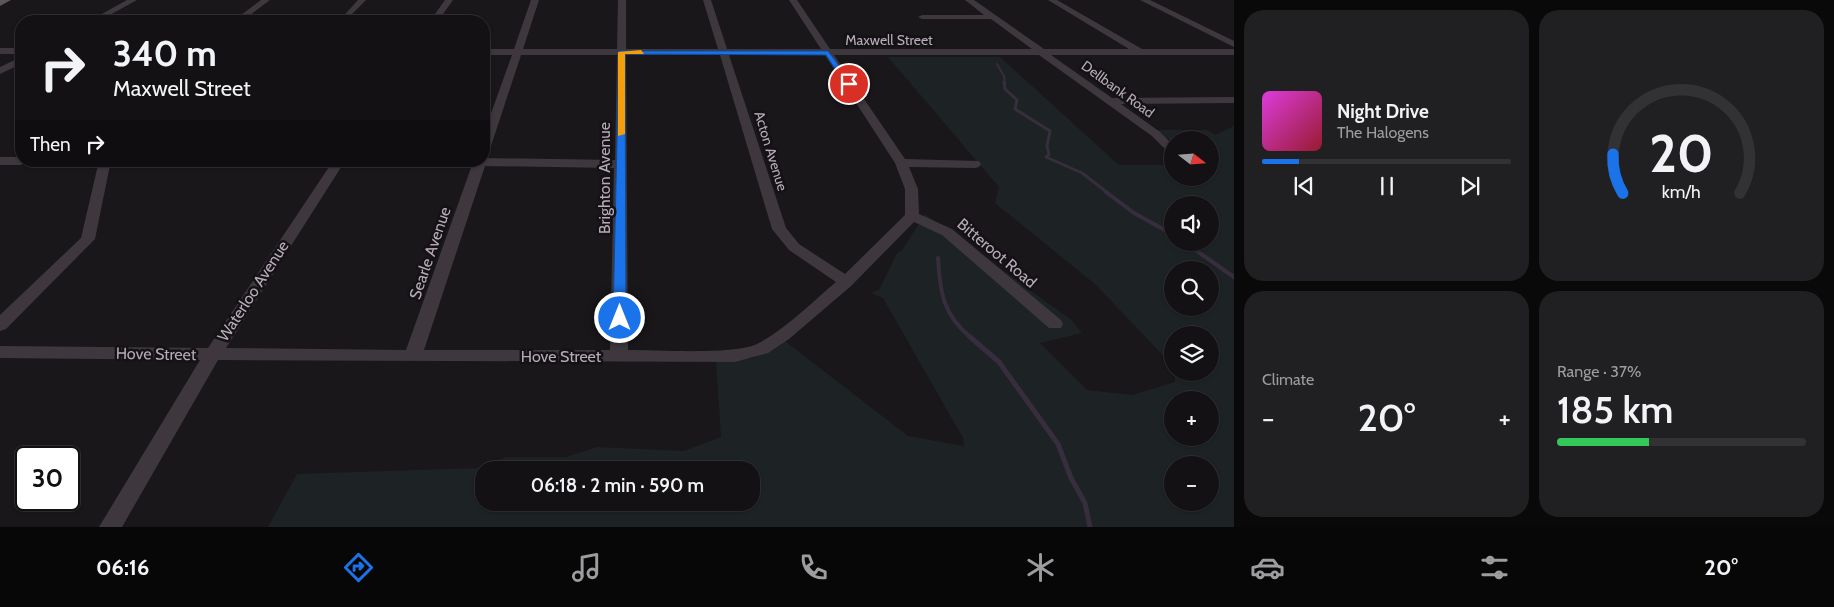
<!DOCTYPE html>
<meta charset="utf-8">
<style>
:root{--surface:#131113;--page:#201f21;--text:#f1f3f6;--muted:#9d9da0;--line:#323133;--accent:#1a73e8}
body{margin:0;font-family:Cabin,sans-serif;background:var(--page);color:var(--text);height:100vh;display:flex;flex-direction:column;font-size:19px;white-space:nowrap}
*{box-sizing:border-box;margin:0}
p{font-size:16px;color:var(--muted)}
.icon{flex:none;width:28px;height:28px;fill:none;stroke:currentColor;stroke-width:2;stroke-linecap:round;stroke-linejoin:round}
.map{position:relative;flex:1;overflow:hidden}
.panel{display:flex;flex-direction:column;gap:10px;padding:10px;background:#0a090a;width:600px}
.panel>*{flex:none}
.guide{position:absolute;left:15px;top:15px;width:475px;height:152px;border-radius:20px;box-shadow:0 1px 4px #0004,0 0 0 1px var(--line);background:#131113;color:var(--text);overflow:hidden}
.needle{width:32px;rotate:107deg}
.tools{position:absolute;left:1164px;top:131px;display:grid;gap:10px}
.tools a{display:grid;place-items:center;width:55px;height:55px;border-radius:50%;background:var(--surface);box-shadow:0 1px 4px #0004,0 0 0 1px var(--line);font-size:25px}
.speed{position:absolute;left:15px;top:446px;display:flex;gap:10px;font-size:25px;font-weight:700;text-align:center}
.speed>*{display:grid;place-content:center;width:65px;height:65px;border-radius:50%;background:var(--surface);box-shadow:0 1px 4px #0004,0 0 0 1px var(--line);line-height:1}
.speed .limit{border:2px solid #111;border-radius:8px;background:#fff;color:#111}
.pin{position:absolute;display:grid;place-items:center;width:42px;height:42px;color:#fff;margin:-21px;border:2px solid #fff;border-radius:50%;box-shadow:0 1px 5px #0007}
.me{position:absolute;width:55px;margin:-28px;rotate:0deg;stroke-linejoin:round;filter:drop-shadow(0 0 4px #0008)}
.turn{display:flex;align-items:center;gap:18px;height:105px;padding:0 15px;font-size:22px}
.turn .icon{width:65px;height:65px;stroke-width:2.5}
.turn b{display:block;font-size:35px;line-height:42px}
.then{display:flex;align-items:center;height:48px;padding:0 15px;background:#0003;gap:10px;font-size:19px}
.big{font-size:38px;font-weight:600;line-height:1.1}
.panel .tile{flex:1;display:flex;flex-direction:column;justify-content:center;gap:8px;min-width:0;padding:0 18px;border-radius:20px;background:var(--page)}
.panel .dial{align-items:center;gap:0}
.dial svg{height:130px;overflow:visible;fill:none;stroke:var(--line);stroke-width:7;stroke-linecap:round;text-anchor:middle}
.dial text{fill:var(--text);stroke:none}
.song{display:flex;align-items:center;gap:15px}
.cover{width:60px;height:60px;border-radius:8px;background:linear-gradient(135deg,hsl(300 70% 55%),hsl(350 70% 35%))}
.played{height:5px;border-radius:2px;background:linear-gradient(90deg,var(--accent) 15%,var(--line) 15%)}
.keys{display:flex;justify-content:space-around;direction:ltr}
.heat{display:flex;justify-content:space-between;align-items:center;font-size:28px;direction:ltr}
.charge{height:8px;border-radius:4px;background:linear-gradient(90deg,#34c759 37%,var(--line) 0)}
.panel .tiles{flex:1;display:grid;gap:10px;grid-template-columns:repeat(2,1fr)}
.trip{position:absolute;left:475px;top:461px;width:285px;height:50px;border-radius:20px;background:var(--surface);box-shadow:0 1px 4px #0004,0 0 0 1px var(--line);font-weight:600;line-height:50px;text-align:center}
.menu{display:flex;height:80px;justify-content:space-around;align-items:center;background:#080708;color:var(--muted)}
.menu .icon{width:35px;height:35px}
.menu .selected{color:var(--accent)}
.menu b{font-size:22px;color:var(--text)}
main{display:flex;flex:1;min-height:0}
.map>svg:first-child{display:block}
.green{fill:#1d2224;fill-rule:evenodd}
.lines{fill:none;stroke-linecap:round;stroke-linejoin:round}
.stream-far3{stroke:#372d3d;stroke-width:2}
.stream-far2{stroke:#372d3d;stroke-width:3}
.stream-far1{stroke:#372d3d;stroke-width:4}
.stream{stroke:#372d3d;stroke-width:5}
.minor{fill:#3e383e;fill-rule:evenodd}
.major{fill:#5d545d;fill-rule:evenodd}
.route{fill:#1a73e8;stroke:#114b97}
.slow{fill:#f59e0b}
.labels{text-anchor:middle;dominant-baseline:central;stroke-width:5;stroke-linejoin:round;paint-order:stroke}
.far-street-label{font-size:14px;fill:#b7aab9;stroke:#141214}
.street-label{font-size:16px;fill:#b7aab9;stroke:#141214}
</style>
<main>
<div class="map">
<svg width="1234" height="527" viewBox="0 0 1234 527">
<rect width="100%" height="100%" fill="#191719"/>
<path class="green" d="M 888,57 L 1000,57 L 1119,165 L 1172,165 L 1172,178 L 1210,178 L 1210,140 L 1172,140 L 1172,142 L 1155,130 L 1208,130 L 1215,135 L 1234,126 L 1234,527 L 268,527 L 297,474 L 477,468 L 506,457 L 566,457 L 597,447 L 684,451 L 721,437 L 716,361 L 752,358 L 785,341 L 908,436 L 964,446 L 963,438 L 883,298 L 870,293 L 879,290 L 897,253 L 902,250 L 925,214 L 1070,319 L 1082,333 L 1040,343 L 1087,390 L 1132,395 L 1175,382 L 1175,373 L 1210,372 L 1210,335 L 1172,335 L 1172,365 L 1096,285 L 995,203 L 999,187 ZM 1172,205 L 1210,205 L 1210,242 L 1172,242 ZM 1172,270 L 1210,270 L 1210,308 L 1172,308 ZM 1172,400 L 1210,400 L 1210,438 L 1172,438 ZM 1172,465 L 1210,465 L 1210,502 L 1172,502 ZM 484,470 L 751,470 L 751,502 L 484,502 Z"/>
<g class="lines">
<path class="stream-far3" d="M 997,64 L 1004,76 L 1005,83"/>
<path class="stream-far2" d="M 1004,82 L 1005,89 L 1017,100 L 1015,109 L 1050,131 L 1047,146 L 1049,154 L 1046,157 L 1082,173 L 1108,193"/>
<path class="stream-far1" d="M 1106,192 L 1134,213 L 1172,234
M 1184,242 L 1234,277
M 938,258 C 940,293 943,314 970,337"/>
<path class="stream" d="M 969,336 L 999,362 L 1058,444 L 1071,478 L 1085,503 L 1090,527"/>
<path class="minor" d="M 127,0 L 137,0 L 99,21 L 89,21 Z
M 261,0 L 270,0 L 242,21 L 233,21 Z
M 358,0 L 366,0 L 345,21 L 339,21 Z
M 445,0 L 453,0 L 438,21 L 430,21 Z
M 531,0 L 539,0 L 523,49 L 617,49 L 618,0 L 626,0 L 626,49 L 718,49 L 703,0 L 711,0 L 727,49 L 821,49 L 789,0 L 797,0 L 830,49 L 1032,49 L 991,19 L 922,19 L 918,17 L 922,15 L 984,15 L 965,0 L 974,0 L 1044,49 L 1129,49 L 1048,0 L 1057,0 L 1142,49 L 1234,49 L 1234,55 L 1051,55 L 1112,98 L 1234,97 L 1234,103 L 1121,104 L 1160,132 L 1172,144 L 1172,154 L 1168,152 L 1152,136 L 1039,55 L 834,55 L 905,159 L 979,161 L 981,164 L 979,167 L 975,168 L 909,167 L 918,189 L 919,214 L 952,229 L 1061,320 L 1063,324 L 1061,328 L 1049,328 L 942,235 L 914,222 L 851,286 L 789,339 L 768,353 L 735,362 L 218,360 L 122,527 L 99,527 L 200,360 L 0,358 L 0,346 L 208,348 L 333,161 L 345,161 L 226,348 L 406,350 L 472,165 L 428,165 L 422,161 L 484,161 L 484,158 L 615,160 L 617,55 L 521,55 L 490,149 L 484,152 L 484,133 L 512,55 L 484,55 L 484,49 L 514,49 ZM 626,55 L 720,55 L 772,229 L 789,250 L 836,282 C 811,303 786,329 757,344 C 734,355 658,350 628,350 ZM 729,55 L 825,55 L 895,163 L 905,189 L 905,215 L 845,274 L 799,244 L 786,228 ZM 485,166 L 614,168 L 610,350 L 424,350 Z
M 1140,0 L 1150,0 L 1234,41 L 1234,47 Z
M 0,48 L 21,48 L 21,54 L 0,54 Z
M 21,57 L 21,64 L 0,74 L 0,67 Z
M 0,157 L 21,157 L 21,161 L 27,161 L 21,165 L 0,165 Z
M 40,161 L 191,161 L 185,165 L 110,165 L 95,239 L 6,329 L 0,331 L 0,315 L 81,238 L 98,165 L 46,165 Z"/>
<path class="major" d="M 0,0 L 11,0 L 0,6 Z"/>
</g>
<path class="route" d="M 619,51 L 828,51 L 853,84 L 846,86 L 826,55 L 625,54 L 626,318 L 620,322 L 613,318 Z"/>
<path class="slow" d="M 641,50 L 644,54 L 625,54 L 625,134 L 618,136 L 618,52 Z"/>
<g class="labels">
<g class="far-street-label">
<text x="889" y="40">Maxwell Street</text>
<text transform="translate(1118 89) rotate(36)">Dellbank Road</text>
<text transform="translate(771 151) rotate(73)">Acton Avenue</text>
</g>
<g class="street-label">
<text transform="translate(604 178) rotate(-90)">Brighton Avenue</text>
<text transform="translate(430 253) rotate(-71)">Searle Avenue</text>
<text transform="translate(997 253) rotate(40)">Bitteroot Road</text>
<text transform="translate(253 291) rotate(-57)">Waterloo Avenue</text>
<text transform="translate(156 354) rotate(1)">Hove Street</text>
<text x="561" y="356">Hove Street</text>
</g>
</g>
</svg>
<div class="tools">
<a><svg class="needle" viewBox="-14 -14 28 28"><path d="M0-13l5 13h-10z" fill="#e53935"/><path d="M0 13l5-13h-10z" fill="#9d9da0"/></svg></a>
<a><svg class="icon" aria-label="sound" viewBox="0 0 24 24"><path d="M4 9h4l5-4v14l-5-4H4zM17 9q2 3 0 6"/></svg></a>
<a><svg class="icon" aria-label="search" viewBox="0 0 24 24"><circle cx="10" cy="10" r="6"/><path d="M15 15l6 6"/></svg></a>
<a><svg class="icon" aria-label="layers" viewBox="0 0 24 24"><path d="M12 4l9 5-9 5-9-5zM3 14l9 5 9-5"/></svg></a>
<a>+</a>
<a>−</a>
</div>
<div class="speed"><div class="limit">30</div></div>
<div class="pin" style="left:849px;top:84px;background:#d93025"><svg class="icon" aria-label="arrive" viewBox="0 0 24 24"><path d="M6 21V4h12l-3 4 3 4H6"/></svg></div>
<svg class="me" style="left:620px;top:318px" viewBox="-20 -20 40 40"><circle r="17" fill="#1a73e8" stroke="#fff" stroke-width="3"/><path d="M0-11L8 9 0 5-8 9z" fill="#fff"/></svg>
<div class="trip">06:18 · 2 min · 590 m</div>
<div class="guide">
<div class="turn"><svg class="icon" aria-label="right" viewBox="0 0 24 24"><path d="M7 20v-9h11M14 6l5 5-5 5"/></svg><div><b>340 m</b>Maxwell Street</div></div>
<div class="then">Then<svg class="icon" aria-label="right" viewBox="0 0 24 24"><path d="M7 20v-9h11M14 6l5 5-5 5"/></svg></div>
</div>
</div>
<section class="panel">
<div class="tiles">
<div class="tile">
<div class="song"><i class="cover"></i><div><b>Night Drive</b><p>The Halogens</p></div></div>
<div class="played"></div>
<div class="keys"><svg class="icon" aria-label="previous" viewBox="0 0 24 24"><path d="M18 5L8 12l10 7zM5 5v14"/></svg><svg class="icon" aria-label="pause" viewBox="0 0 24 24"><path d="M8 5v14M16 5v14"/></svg><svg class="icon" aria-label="next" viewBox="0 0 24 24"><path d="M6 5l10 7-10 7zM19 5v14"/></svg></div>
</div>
<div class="tile dial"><svg viewBox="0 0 100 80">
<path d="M14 69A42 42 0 1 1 86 69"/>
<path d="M14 69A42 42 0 0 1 8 45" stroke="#1a73e8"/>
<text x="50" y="56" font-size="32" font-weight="700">20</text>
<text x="50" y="72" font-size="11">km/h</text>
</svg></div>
<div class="tile"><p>Climate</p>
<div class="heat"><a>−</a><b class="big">20°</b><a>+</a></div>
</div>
<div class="tile"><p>Range · 37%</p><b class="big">185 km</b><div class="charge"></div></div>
</div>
</section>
</main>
<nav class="menu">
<b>06:16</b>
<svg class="icon selected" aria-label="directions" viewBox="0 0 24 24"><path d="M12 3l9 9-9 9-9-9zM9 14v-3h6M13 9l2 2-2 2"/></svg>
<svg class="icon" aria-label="music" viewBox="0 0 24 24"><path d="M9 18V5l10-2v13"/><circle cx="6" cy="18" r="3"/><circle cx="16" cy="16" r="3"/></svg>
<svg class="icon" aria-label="phone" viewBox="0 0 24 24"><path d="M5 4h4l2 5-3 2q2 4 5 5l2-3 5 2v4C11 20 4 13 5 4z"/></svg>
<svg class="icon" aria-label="climate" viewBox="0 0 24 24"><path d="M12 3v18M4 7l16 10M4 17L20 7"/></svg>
<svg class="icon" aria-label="car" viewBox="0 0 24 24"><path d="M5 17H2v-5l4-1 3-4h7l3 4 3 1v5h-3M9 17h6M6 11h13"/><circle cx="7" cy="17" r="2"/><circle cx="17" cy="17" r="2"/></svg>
<svg class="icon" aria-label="filters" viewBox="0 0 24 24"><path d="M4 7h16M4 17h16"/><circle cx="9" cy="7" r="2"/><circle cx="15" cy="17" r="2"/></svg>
<b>20°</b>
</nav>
